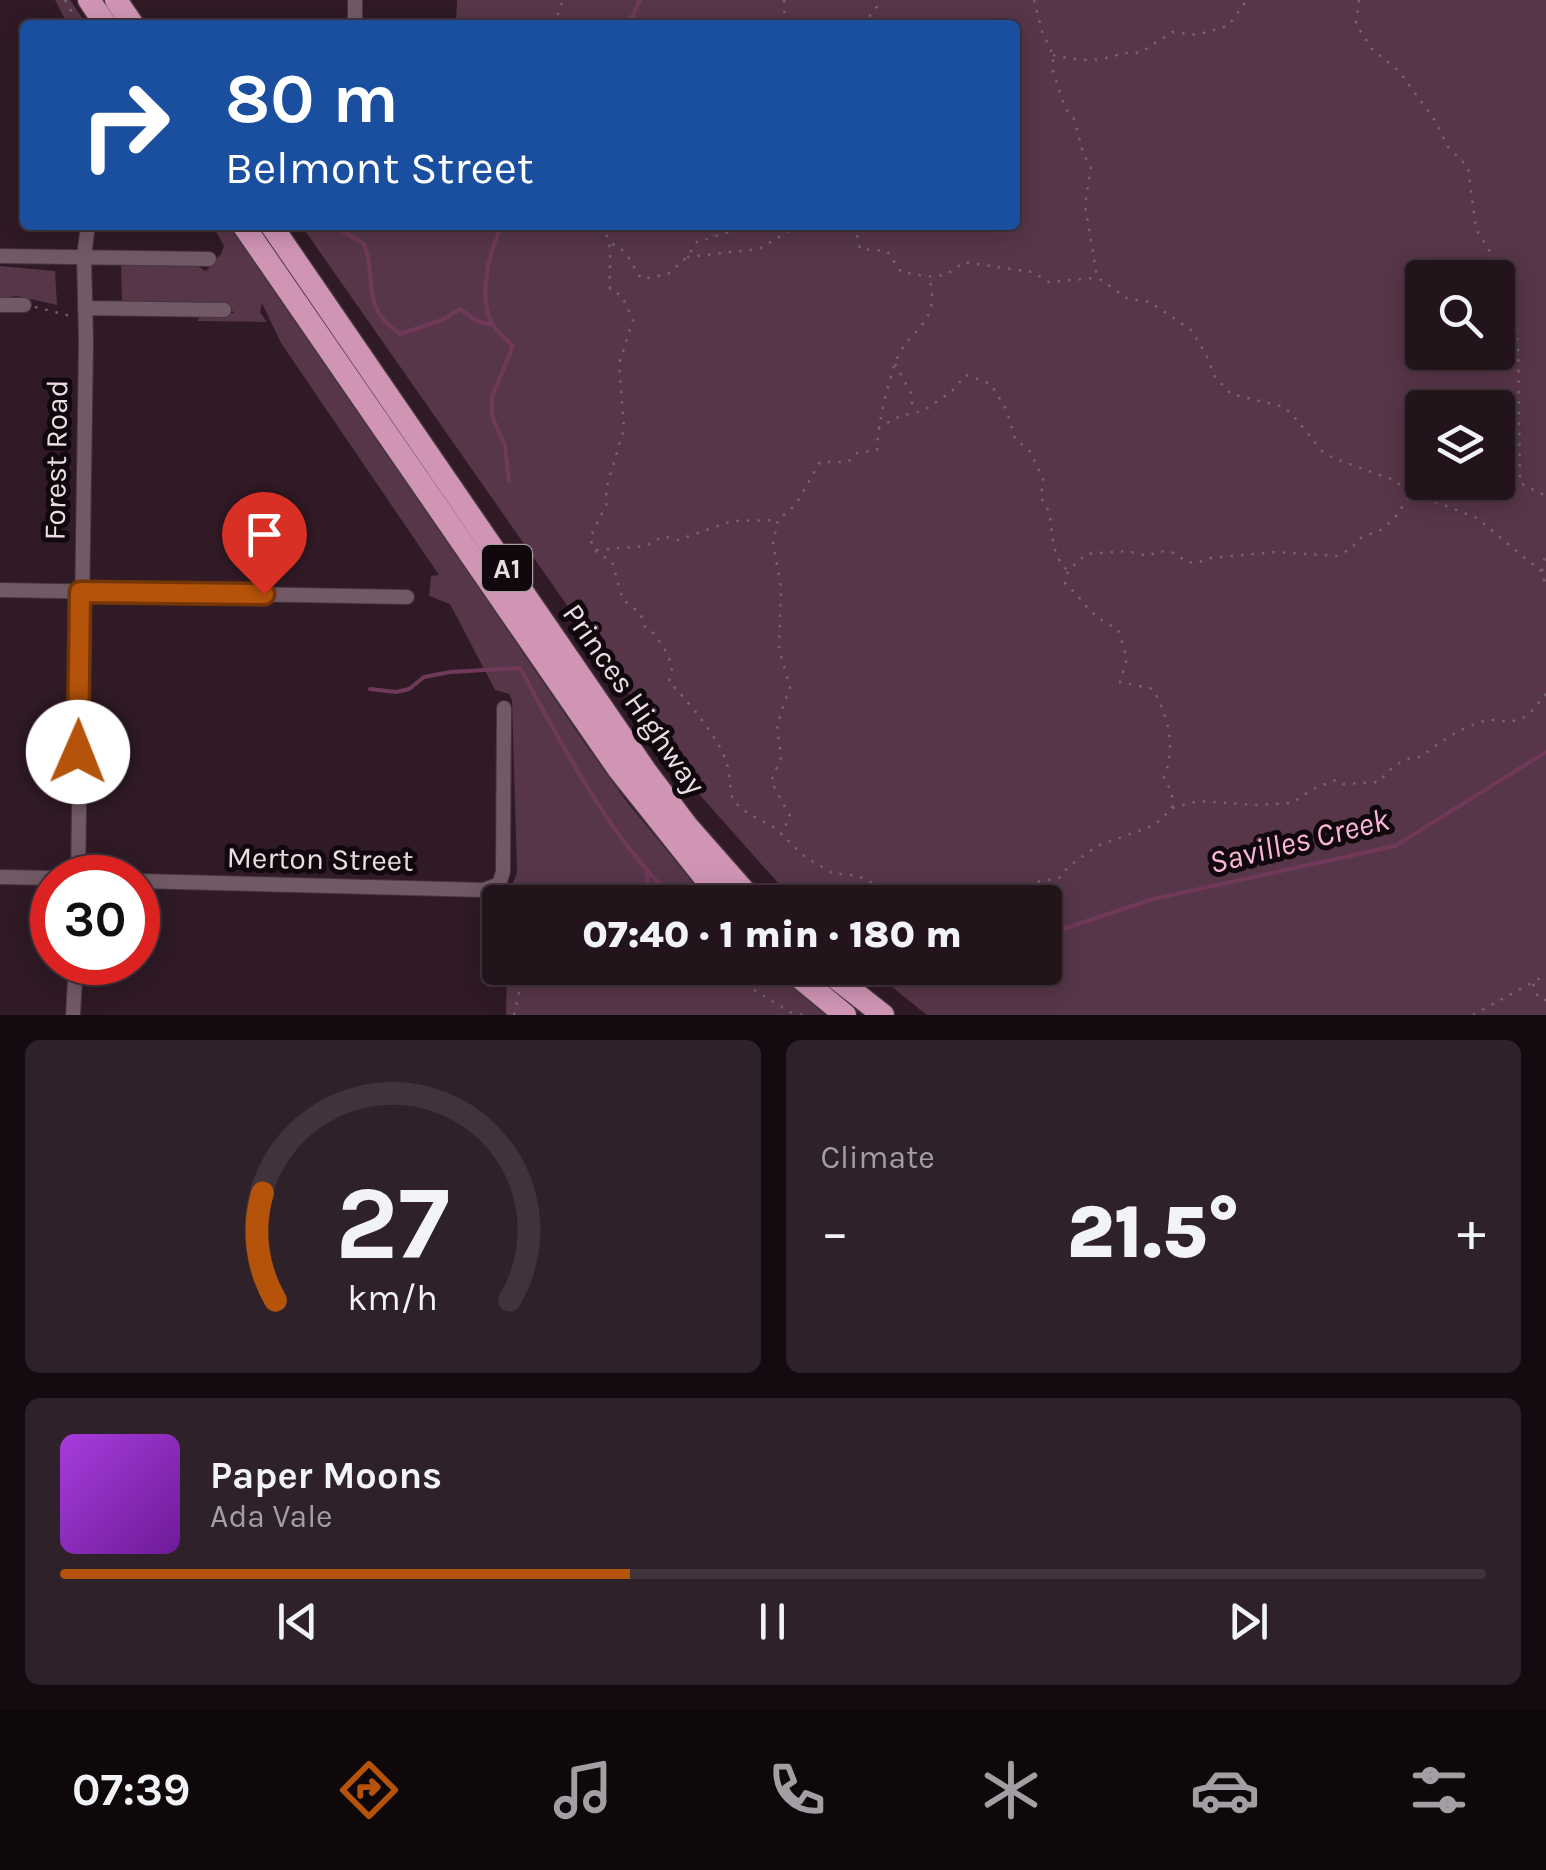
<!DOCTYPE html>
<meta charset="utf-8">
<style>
:root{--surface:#23141c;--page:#2f2129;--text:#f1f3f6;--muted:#a39ea3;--line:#40333b;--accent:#b45309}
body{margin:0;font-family:Karla,sans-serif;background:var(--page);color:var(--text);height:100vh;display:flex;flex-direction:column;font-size:38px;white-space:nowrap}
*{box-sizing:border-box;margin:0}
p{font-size:32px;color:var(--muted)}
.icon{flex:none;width:55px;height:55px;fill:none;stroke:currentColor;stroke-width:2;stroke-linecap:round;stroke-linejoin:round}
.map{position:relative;height:1015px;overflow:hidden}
.sheet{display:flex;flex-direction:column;gap:25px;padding:25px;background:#130b0f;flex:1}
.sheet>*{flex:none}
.hud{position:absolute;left:20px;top:20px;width:1000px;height:210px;border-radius:10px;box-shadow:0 5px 25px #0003,0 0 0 2px var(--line);background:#1a4fa0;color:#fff;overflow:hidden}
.fabs{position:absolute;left:1405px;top:260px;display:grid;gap:20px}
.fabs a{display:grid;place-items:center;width:110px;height:110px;border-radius:10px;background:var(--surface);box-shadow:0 5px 25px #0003,0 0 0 2px var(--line);font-size:50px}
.speed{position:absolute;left:30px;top:855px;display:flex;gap:20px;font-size:50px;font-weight:700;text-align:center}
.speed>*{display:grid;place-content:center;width:130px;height:130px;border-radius:50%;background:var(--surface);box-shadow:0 5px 25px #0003,0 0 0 2px var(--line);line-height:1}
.speed .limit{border:15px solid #d22;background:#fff;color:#111}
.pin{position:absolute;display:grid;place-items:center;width:85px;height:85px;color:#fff;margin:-102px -42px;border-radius:50% 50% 50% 0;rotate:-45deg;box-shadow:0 0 10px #0007}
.pin .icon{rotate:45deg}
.me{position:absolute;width:110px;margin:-55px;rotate:1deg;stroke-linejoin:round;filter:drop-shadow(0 0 8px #0008)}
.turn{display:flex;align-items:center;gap:35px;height:210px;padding:0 40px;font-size:45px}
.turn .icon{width:130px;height:130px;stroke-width:2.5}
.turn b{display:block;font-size:70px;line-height:85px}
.big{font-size:75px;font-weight:800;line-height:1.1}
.sheet .widget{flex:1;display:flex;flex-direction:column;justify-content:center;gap:15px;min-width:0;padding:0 35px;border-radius:15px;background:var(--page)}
.sheet .dial{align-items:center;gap:0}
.dial svg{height:260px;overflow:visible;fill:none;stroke:var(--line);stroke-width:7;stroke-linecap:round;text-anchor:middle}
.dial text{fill:var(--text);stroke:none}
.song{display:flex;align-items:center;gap:30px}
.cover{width:120px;height:120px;border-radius:15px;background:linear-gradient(135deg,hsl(280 70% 55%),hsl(280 70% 35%))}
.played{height:10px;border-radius:5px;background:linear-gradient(90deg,var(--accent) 40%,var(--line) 40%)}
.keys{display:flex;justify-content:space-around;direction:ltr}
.heat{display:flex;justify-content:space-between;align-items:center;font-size:55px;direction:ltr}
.sheet .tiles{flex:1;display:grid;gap:25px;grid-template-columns:1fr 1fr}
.widget:last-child{grid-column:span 2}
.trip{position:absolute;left:482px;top:885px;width:580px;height:100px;border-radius:10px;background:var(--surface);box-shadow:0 5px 25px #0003,0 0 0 2px var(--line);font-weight:800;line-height:100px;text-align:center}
.tab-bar{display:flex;height:160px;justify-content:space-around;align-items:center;background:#0e080b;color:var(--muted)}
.tab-bar .icon{width:70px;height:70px}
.tab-bar .selected{color:var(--accent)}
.tab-bar b{font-size:45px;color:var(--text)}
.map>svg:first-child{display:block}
.green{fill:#573649;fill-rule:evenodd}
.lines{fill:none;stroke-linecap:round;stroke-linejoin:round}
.stream{stroke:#70395a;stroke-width:4}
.minor-casing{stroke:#45353e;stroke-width:16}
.trunk-casing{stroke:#45353e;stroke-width:25}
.path{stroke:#75636d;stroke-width:2.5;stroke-dasharray:2.5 8;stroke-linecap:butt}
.minor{stroke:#725966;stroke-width:14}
.trunk{stroke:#d095b5;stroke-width:22}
.route-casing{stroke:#753606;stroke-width:25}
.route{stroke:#b45309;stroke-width:18}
.labels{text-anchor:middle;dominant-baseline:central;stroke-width:10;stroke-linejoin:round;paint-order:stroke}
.shield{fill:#11080d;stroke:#aa9da4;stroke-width:2.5}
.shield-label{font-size:28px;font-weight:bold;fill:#ebdde4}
.street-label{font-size:30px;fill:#ebdde4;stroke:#11080d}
.water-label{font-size:32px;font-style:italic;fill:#fbb4db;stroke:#11080d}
</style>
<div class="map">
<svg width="1546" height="1015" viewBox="0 0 1546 1015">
<rect width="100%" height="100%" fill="#2f1a26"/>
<path class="green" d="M 55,0 L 70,0 L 87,25 L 68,25 Z
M 457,0 L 1546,0 L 1546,1015 L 927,1015 L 868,968 L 1045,968 L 1045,902 L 795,902 L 699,794 L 301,225 L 1015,225 L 1015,25 L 456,25 ZM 1422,278 L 1498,278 L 1498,352 L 1422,352 ZM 1422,408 L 1498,408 L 1498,482 L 1422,482 Z
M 212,225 L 231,225 L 586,745 L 627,802 L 709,902 L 517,902 L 509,895 L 517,872 L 512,700 L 509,694 L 495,690 L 450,604 L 429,596 L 431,576 L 439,575 L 281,343 L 262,303 L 260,312 L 267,322 L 197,321 L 203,314 L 234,313 L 229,307 L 122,303 L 121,264 L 191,263 L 206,271 L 221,254 L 224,246 Z
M 0,266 L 55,271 L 57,305 L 17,296 L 0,298 Z
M 507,968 L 776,968 L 831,1015 L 506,1015 Z"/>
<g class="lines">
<path class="stream" d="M 628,25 L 640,0
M 20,163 L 25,160
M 332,225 L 364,244 C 379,282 358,305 400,334 L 442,320 L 460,309 L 477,321 L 491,325
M 502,225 C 489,251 476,303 495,328 C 500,334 507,340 513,346 L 492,397 L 492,416 L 505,446 L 509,481
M 370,689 L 396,692 L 409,689 L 424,677 L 450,672 L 520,668 C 563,746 612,843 678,902
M 646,869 L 648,890
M 1045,935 L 1153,899 L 1395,846 L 1546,752
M 662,968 L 664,977"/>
<g class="minor-casing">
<path id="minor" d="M 355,0 L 355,25
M 0,256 L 209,259
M 0,305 L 24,305
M 85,308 L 224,310
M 0,590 L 407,597
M 0,877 L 52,878
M 78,878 L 86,342 L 84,257 L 88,225
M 138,881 L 484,890 L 499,884 L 503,872 L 504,708
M 73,1015 L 76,962"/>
</g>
<g class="trunk-casing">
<path id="trunk" d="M 89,0 L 106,25
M 116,0 L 133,25
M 243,225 L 619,770 L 724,902
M 271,225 L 645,770 L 688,827 L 754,902
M 788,968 L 845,1015
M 823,968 L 883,1015"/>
</g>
<path class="path" d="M 65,0 L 79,25
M 784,0 L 785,25
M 1034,0 L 1042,31 L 1053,55 L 1053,71 L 1065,108 L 1074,119 L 1084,156 L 1091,166 L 1085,205 L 1097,277 L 1128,299 L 1150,302 L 1191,330 L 1206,354 L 1215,377 L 1231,394 L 1280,406 L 1291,413 L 1322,451 L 1333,458 L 1391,479 L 1411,492 L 1477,518 L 1542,572 L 1546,587
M 1359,0 L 1356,24 L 1372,49 L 1399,71 L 1436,122 L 1448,147 L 1468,167 L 1476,229 L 1491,253 L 1514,309 L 1518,344 L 1520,483 L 1546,496
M 554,25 L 563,0
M 863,25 L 882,0
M 1053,55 C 1069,59 1084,61 1101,59 C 1117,56 1124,51 1140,53 L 1172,32 L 1196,35 L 1228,26 L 1247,0
M 602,225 C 615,249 608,263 610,289 L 622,296 L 633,320 L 619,364 L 624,429 L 606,489 L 607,503 L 590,538 L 594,550 L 612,562 L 623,600 L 640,613 L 645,627 L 655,634 L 668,655 L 672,668 L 669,682 C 685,697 720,740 726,761 C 731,775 729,787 733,801 L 749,814 L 775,828 L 804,856 L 832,873 L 858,876 L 912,902
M 711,225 L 713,236
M 855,225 L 860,249 L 887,251 L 901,272 C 928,276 942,283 963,262 L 1032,272 L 1049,282 L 1095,278
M 612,244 C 631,252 630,265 642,279 L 668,274 L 687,257 L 697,242 L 752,225
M 687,257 L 759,249 L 799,225
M 35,307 L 71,316
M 895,364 L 911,393 L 913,412
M 878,428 L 900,416 L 923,411 L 951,392 L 966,375 L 991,384 L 1007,411 L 1015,439 L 1029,450 L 1043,478 L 1041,498 C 1059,520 1044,547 1067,570
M 596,550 L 646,546 L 663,536 L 678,540 L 732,521 L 777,520
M 1542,571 L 1546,552
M 1172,808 L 1172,793 L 1164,778 C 1176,746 1169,719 1153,689 L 1120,682 L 1127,658 L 1118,629 C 1086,614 1088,604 1065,583 L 1068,571 L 1086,554 L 1127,551 L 1148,556 L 1159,551 L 1175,553 L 1186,562 L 1196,563 L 1211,558 L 1275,552 L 1337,556 L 1352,548 L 1358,539 L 1383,529 L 1398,514 L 1410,493
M 781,835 L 790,816 L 771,781 L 781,758 L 777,725 L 790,687 L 779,649 L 781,587 L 773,543 L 778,520 L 796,504 L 820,462 L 848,462 L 857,453 L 877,450 C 878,423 886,392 894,366 C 908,324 942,330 929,276
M 511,886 L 551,893 L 567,902
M 916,902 L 933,902
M 1014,902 L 1036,882 L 1059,878 L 1068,867 L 1097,846 L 1155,825 L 1172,808 L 1198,801 L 1255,805 L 1292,803 L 1313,789 L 1336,780 L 1343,784 L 1379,782 C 1389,769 1404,756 1421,757 C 1437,743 1471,721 1492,720 C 1505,720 1511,724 1524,717 C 1533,713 1538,702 1546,694
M 718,968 L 795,1015
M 1533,984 L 1539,999 L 1546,1000
M 514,1015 L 522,979 L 531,968
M 800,1015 L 809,1011
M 1473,1015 L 1546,975"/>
<use href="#minor" class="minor"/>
<use href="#trunk" class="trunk"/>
</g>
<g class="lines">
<g class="route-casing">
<path id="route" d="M 78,752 L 80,592 L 264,594"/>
</g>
<use href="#route" class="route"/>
</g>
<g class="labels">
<rect class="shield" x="482" y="545" width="50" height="46" rx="8"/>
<g class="shield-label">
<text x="507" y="568">A1</text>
</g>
<g class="street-label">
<text transform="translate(56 460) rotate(-89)">Forest Road</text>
<text transform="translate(634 699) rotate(55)">Princes Highway</text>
<text transform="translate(320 859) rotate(1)">Merton Street</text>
</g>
<g class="water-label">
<text transform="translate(1299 841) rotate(-14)">Savilles Creek</text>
</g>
</g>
</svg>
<div class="fabs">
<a><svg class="icon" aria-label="search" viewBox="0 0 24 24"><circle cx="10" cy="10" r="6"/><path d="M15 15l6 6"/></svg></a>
<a><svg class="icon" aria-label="layers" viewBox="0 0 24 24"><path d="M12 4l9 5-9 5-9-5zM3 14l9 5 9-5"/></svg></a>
</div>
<div class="speed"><div class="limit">30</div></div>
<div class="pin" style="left:264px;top:594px;background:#d93025"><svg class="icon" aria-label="arrive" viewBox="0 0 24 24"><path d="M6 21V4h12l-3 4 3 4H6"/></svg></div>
<svg class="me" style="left:78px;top:752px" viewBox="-20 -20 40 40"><circle r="19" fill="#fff"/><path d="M0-13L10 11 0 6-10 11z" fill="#b45309"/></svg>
<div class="trip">07:40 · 1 min · 180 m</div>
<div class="hud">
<div class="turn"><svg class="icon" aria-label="right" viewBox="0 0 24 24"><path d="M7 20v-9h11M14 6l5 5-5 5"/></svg><div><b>80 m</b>Belmont Street</div></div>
</div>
</div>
<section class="sheet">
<div class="tiles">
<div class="widget dial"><svg viewBox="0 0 100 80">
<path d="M14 69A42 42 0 1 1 86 69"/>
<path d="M14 69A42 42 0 0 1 10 36" stroke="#b45309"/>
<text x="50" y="56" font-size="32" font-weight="700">27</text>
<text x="50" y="72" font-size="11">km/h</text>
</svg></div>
<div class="widget"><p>Climate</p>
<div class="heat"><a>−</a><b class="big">21.5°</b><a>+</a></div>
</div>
<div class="widget">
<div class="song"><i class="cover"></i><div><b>Paper Moons</b><p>Ada Vale</p></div></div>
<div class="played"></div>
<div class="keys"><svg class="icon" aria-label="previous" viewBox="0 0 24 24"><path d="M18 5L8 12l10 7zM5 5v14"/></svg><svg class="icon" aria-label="pause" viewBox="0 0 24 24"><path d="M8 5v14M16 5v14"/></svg><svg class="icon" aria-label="next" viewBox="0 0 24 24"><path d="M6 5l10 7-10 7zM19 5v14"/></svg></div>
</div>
</div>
</section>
<nav class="tab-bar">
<b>07:39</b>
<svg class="icon selected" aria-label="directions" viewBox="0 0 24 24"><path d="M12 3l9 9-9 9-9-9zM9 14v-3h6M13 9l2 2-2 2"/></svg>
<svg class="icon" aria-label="music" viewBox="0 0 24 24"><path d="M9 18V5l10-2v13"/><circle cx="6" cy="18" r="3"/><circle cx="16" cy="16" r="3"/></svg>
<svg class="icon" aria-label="phone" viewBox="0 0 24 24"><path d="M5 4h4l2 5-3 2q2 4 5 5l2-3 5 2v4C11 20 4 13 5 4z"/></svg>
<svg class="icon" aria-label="climate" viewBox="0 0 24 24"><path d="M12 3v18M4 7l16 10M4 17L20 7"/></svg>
<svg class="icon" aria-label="car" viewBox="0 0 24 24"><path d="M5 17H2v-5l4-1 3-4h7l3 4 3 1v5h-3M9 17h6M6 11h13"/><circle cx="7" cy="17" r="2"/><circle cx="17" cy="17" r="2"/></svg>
<svg class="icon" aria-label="filters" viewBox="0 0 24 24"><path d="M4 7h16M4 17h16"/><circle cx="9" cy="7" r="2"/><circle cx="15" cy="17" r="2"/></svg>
</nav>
